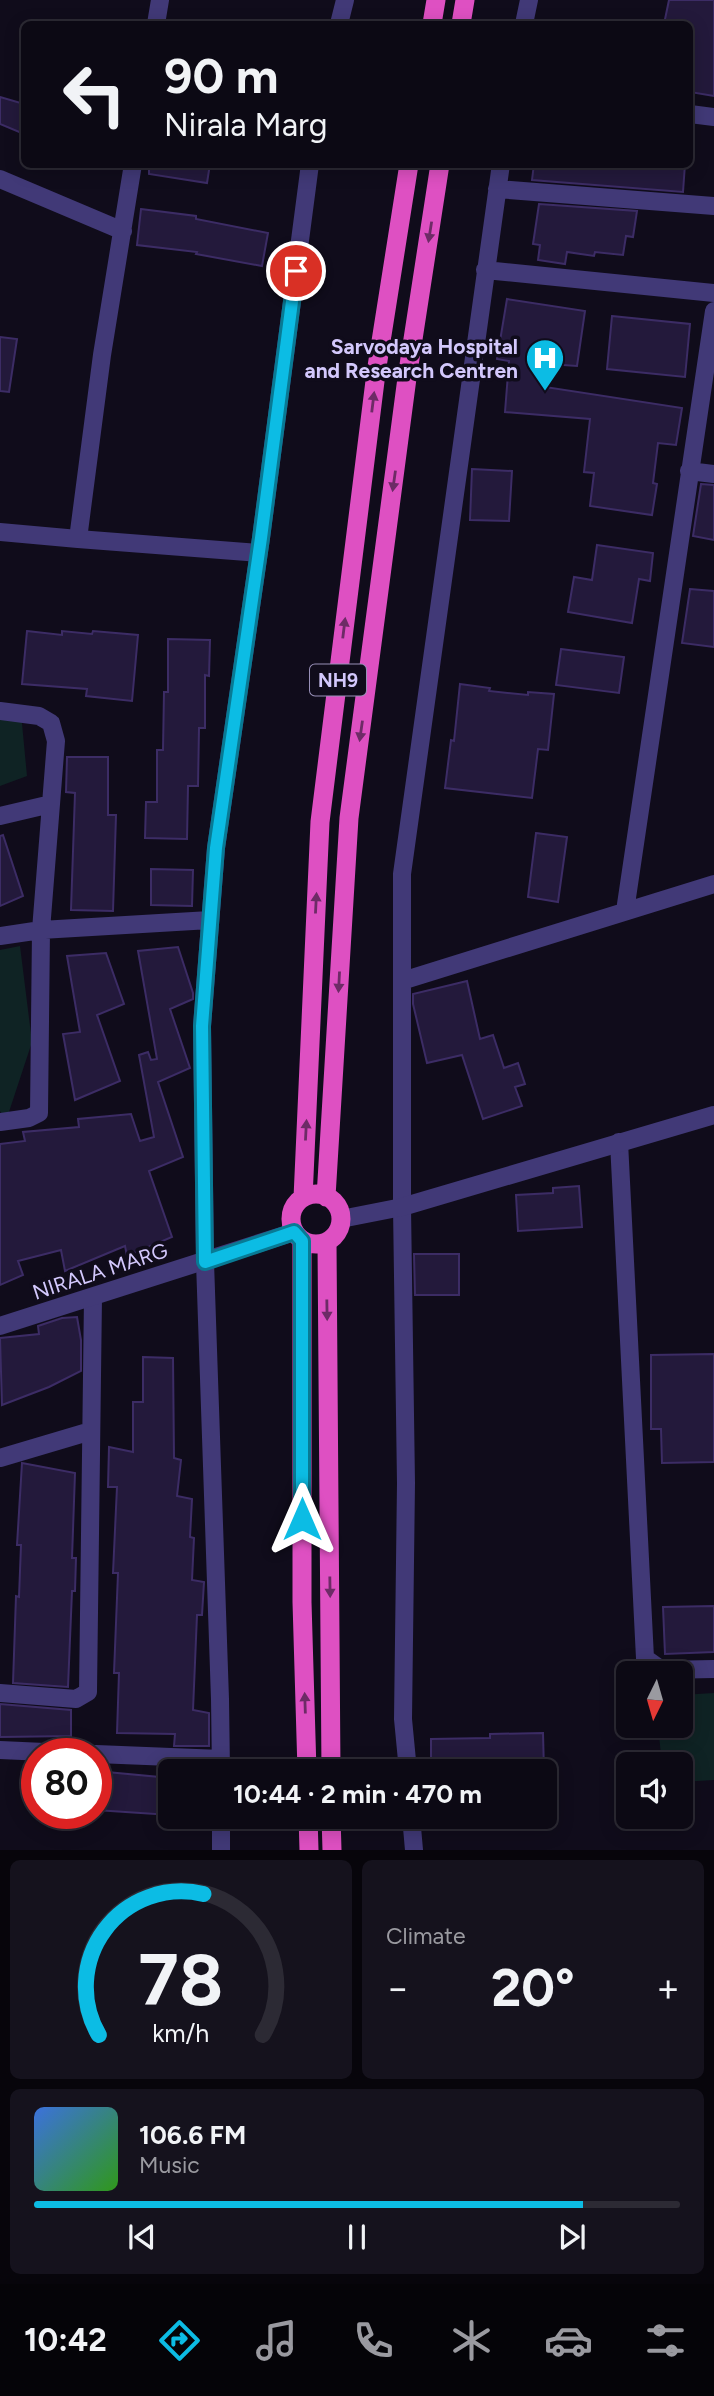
<!DOCTYPE html>
<meta charset="utf-8">
<style>
:root{--surface:#0c0914;--page:#15121d;--text:#f1f3f6;--muted:#9a9aa0;--line:#2c2a34;--accent:#0cbce4}
body{margin:0;font-family:Figtree,sans-serif;background:var(--page);color:var(--text);height:100vh;display:flex;flex-direction:column;font-size:26px;white-space:nowrap}
*{box-sizing:border-box;margin:0}
p{font-size:23px;color:var(--muted)}
.icon{flex:none;width:38px;height:38px;fill:none;stroke:currentColor;stroke-width:2;stroke-linecap:round;stroke-linejoin:round}
.map{position:relative;height:1850px;overflow:hidden}
.panel{display:flex;flex-direction:column;gap:10px;padding:10px;background:#07050b;flex:1}
.panel>*{flex:none}
.guide{position:absolute;left:21px;top:21px;width:672px;height:147px;border-radius:10px;box-shadow:0 4px 18px #0003,0 0 0 2px var(--line);background:#0c0914;color:var(--text);overflow:hidden}
.needle{width:46px;rotate:185deg}
.buttons{position:absolute;left:616px;top:1661px;display:grid;gap:14px}
.buttons a{display:grid;place-items:center;width:77px;height:77px;border-radius:10px;background:var(--surface);box-shadow:0 4px 18px #0003,0 0 0 2px var(--line);font-size:35px}
.speed{position:absolute;left:21px;top:1738px;display:flex;gap:14px;font-size:35px;font-weight:700;text-align:center}
.speed>*{display:grid;place-content:center;width:91px;height:91px;border-radius:50%;background:var(--surface);box-shadow:0 4px 18px #0003,0 0 0 2px var(--line);line-height:1}
.speed .limit{border:10px solid #d22;background:#fff;color:#111}
.pin{position:absolute;display:grid;place-items:center;width:60px;height:60px;color:#fff;margin:-30px;border:4px solid #fff;border-radius:50%;box-shadow:0 2px 7px #0007}
.me{position:absolute;width:77px;margin:-38px;rotate:0deg;stroke-linejoin:round;filter:drop-shadow(0 0 5px #0008)}
.turn{display:flex;align-items:center;gap:24px;height:147px;padding:0 28px;font-size:32px}
.turn .icon{width:91px;height:91px;stroke-width:2.5}
.turn b{display:block;font-size:49px;line-height:60px}
.big{font-size:52px;font-weight:700;line-height:1.1}
.panel .widget{flex:1;display:flex;flex-direction:column;justify-content:center;gap:10px;min-width:0;padding:0 24px;border-radius:10px;background:var(--page)}
.panel .dial{align-items:center;gap:0}
.dial svg{height:182px;overflow:visible;fill:none;stroke:var(--line);stroke-width:7;stroke-linecap:round;text-anchor:middle}
.dial text{fill:var(--text);stroke:none}
.song{display:flex;align-items:center;gap:21px}
.cover{width:84px;height:84px;border-radius:10px;background:linear-gradient(135deg,hsl(220 70% 55%),hsl(110 70% 35%))}
.played{height:7px;border-radius:4px;background:linear-gradient(90deg,var(--accent) 85%,var(--line) 85%)}
.keys{display:flex;justify-content:space-around;direction:ltr}
.heat{display:flex;justify-content:space-between;align-items:center;font-size:38px;direction:ltr}
.panel .tiles{flex:1;display:grid;gap:10px;grid-template-columns:1fr 1fr}
.widget:last-child{grid-column:span 2}
.trip{position:absolute;left:158px;top:1759px;width:399px;height:70px;border-radius:10px;background:var(--surface);box-shadow:0 4px 18px #0003,0 0 0 2px var(--line);font-weight:700;line-height:70px;text-align:center}
.tabs{display:flex;height:112px;justify-content:space-around;align-items:center;background:#050408;color:var(--muted)}
.tabs .icon{width:49px;height:49px}
.tabs .active{color:var(--accent)}
.tabs b{font-size:32px;color:var(--text)}
.map>svg:first-child{display:block}
.green{fill:#0f2324}
.building{fill:#23193b;stroke:#3c2c65;stroke-width:2}
.lines{fill:none;stroke-linecap:round;stroke-linejoin:round}
.minor{stroke:#413977;stroke-width:18}
.tertiary{stroke:#413977;stroke-width:18}
.trunk{stroke:#de50c2;stroke-width:19}
.oneway{fill:#6d2b66}
.route-casing{stroke:#087a94;stroke-width:18}
.route{stroke:#0cbce4;stroke-width:12}
.labels{text-anchor:middle;dominant-baseline:central;stroke-width:7;stroke-linejoin:round;paint-order:stroke}
.shield{fill:#100c1b;stroke:#9890b8;stroke-width:2}
.shield-label{font-size:19px;font-weight:bold;fill:#d3c8fc}
.poi-label{font-size:21px;font-weight:bold;fill:#d3c8fc;stroke:#100c1b;text-anchor:end}
.street-label{font-size:21px;fill:#d3c8fc;stroke:#100c1b}
</style>
<div class="map">
<svg width="714" height="1850" viewBox="0 0 714 1850">
<rect width="100%" height="100%" fill="#100c1b"/>
<path class="green" d="M 0,712 L 21,713 L 27,776 L 0,786 Z
M 20,946 L 32,1042 L 6,1121 L 0,1111 L 0,950 Z
M 714,1693 L 714,1780 L 681,1782 L 681,1764 L 662,1764 L 658,1726 L 681,1726 L 681,1695 Z"/>
<path class="building" d="M 669,0 L 714,0 L 714,96 L 690,92 L 690,24 L 664,24 Z
M 0,97 L 24,104 L 24,134 L 0,124 Z
M 149,164 L 210,164 L 207,183 L 149,174 Z
M 534,164 L 685,164 L 683,192 L 532,180 Z
M 539,204 L 637,211 L 633,237 L 626,236 L 623,255 L 595,252 L 594,256 L 567,252 L 565,264 L 538,260 L 540,245 L 533,244 Z
M 141,209 L 196,216 L 196,219 L 268,233 L 262,266 L 196,254 L 197,252 L 137,245 Z
M 507,299 L 585,311 L 577,366 L 548,364 L 545,387 L 682,408 L 676,445 L 658,443 L 653,483 L 657,484 L 652,515 L 590,506 L 594,473 L 584,472 L 590,419 L 505,412 L 509,361 L 497,359 Z
M 612,316 L 690,324 L 685,377 L 607,369 Z
M 0,337 L 17,339 L 9,392 L 0,391 Z
M 472,469 L 512,471 L 509,521 L 470,520 Z
M 701,484 L 714,485 L 714,540 L 693,536 Z
M 597,545 L 653,553 L 650,581 L 639,579 L 632,623 L 568,612 L 574,577 L 592,580 Z
M 690,589 L 714,591 L 714,647 L 682,643 Z
M 27,631 L 62,635 L 62,631 L 92,634 L 93,631 L 138,635 L 132,701 L 86,696 L 87,689 L 22,684 Z
M 168,639 L 210,640 L 209,676 L 205,675 L 205,728 L 199,728 L 198,786 L 188,786 L 187,839 L 145,838 L 146,802 L 157,802 L 157,750 L 163,750 L 164,692 L 168,692 Z
M 561,649 L 624,657 L 619,693 L 556,685 Z
M 460,684 L 490,688 L 489,691 L 528,695 L 528,692 L 554,694 L 548,750 L 538,749 L 532,798 L 445,788 L 451,740 L 454,741 Z
M 67,757 L 108,757 L 108,815 L 116,815 L 113,911 L 71,910 L 75,793 L 66,792 Z
M 536,833 L 567,837 L 558,902 L 528,897 Z
M 3,835 L 23,896 L 0,906 L 0,836 Z
M 151,869 L 193,870 L 192,906 L 151,905 Z
M 178,947 L 193,993 L 193,999 L 170,1009 L 190,1068 L 158,1082 L 183,1157 L 149,1171 L 172,1237 L 127,1256 L 125,1246 L 65,1271 L 61,1250 L 18,1261 L 23,1275 L 0,1285 L 0,1144 L 25,1141 L 23,1132 L 79,1127 L 78,1119 L 131,1114 L 140,1141 L 154,1137 L 139,1055 L 148,1052 L 151,1060 L 157,1059 L 138,951 Z
M 106,953 L 124,1004 L 97,1015 L 120,1081 L 75,1100 L 63,1034 L 80,1032 L 67,956 Z
M 467,981 L 480,1039 L 493,1035 L 504,1068 L 518,1063 L 525,1084 L 515,1087 L 522,1106 L 483,1119 L 462,1055 L 427,1063 L 413,1004 L 413,994 Z
M 579,1186 L 582,1227 L 518,1231 L 516,1195 L 553,1193 L 553,1188 Z
M 414,1254 L 459,1254 L 459,1295 L 415,1295 Z
M 77,1317 L 81,1340 L 81,1371 L 49,1387 L 2,1405 L 0,1338 L 39,1334 L 38,1326 L 62,1318 Z
M 714,1354 L 714,1462 L 662,1463 L 661,1429 L 651,1429 L 651,1355 Z
M 143,1357 L 173,1358 L 174,1458 L 181,1460 L 177,1496 L 192,1499 L 190,1537 L 194,1538 L 192,1580 L 204,1582 L 202,1615 L 197,1615 L 193,1710 L 209,1713 L 209,1746 L 174,1746 L 175,1734 L 117,1733 L 119,1673 L 114,1673 L 118,1573 L 113,1573 L 117,1487 L 108,1487 L 109,1447 L 133,1452 L 133,1402 L 143,1402 Z
M 22,1463 L 75,1473 L 72,1558 L 76,1558 L 75,1591 L 72,1591 L 68,1687 L 13,1683 L 16,1596 L 19,1597 L 21,1545 L 17,1545 Z
M 714,1606 L 714,1652 L 665,1654 L 663,1607 Z
M 0,1704 L 71,1710 L 71,1736 L 0,1737 Z
M 543,1733 L 544,1771 L 521,1771 L 520,1758 L 431,1761 L 431,1739 L 490,1738 L 490,1734 Z
M 96,1771 L 170,1778 L 170,1815 L 96,1810 Z"/>
<g class="lines">
<path class="minor" d="M 156,24 L 160,0
M 339,24 L 345,0
M 524,24 L 529,0
M 690,114 L 714,117
M 0,179 L 123,231
M 497,189 L 714,206
M 485,270 L 714,293
M 689,471 L 714,474
M 0,532 L 78,539 L 102,355 L 133,164
M 78,539 L 259,553
M 0,711 L 39,716 L 51,723 L 56,741 L 41,930 L 39,1113 L 29,1118 L 0,1122
M 0,816 L 51,804
M 625,911 L 714,311
M 0,936 L 41,930 L 210,920
M 402,981 L 714,884
M 619,1142 L 645,1658 L 662,1670 L 714,1669
M 0,1458 L 91,1431
M 0,1693 L 76,1699 L 88,1692 L 93,1297
M 0,1750 L 89,1754
M 96,1754 L 221,1759
M 221,1771 L 220,1699 L 205,1262 L 202,1026 L 216,848 L 261,538 L 310,164
M 408,1771 L 403,1719 L 406,1483 L 402,1207 L 402,874 L 501,164
M 221,1816 L 221,1850
M 411,1816 L 414,1850"/>
<path class="tertiary" d="M 341,1219 L 402,1207 L 714,1115
M 0,1326 L 294,1232"/>
<path class="trunk" d="M 432,24 L 436,0
M 461,24 L 465,0
M291 1219a25 25 0 1 1 50 0a25 25 0 1 1-50 0Z
M 326,1197 L 349,818 L 407,378 L 440,164
M 303,1198 L 320,822 L 376,373 L 409,164
M 302,1241 L 302,1602 L 307,1771
M 327,1242 L 331,1771
M 308,1816 L 309,1850
M 331,1816 L 332,1850"/>
</g>
<defs><path id="oneway-solid" d="M-6-.8H1V-3.2L6.5 0L1 3.2V.8H-6Z" transform="scale(1.75)"/></defs>
<g class="oneway">
<use href="#oneway-solid" transform="translate(430 232) rotate(99)"/>
<use href="#oneway-solid" transform="translate(373 402) rotate(-83)"/>
<use href="#oneway-solid" transform="translate(394 481) rotate(98)"/>
<use href="#oneway-solid" transform="translate(344 628) rotate(-83)"/>
<use href="#oneway-solid" transform="translate(361 731) rotate(98)"/>
<use href="#oneway-solid" transform="translate(316 903) rotate(-87)"/>
<use href="#oneway-solid" transform="translate(339 982) rotate(93)"/>
<use href="#oneway-solid" transform="translate(306 1130) rotate(-87)"/>
<use href="#oneway-solid" transform="translate(327 1310) rotate(89)"/>
<use href="#oneway-solid" transform="translate(330 1587) rotate(89)"/>
<use href="#oneway-solid" transform="translate(305 1703) rotate(-92)"/>
</g>
<g class="lines">
<g class="route-casing">
<path id="route" d="M 296,271 L 261,538 L 216,848 L 202,1026 L 205,1262 L 294,1232 L 302,1241 L 302,1519"/>
</g>
<use href="#route" class="route"/>
</g>
<defs>
<g id="hospital-pin" transform="scale(2.0125)"><path d="M0 17L-7.5 6A9.5 9.5 0 1 1 7.5 6Z" fill="#0cbce4" stroke="#100c1b"/><path d="M-5-5h3v3.5h4V-5h3V5h-3V1.5h-4V5h-3Z" fill="#fff"/></g>
</defs>
<g fill-rule="evenodd">
<use href="#hospital-pin" x="545" y="358"/>
</g>
<g class="labels">
<rect class="shield" x="310" y="664.5" width="56" height="31" rx="5"/>
<g class="shield-label">
<text x="338" y="680">NH9</text>
</g>
<g class="poi-label">
<text x="518" y="346">Sarvodaya Hospital<tspan x="518" dy="24">and Research Centren</tspan></text>
</g>
<g class="street-label">
<text transform="translate(100 1271) rotate(-18)">NIRALA MARG</text>
</g>
</g>
</svg>
<div class="buttons">
<a><svg class="needle" viewBox="-14 -14 28 28"><path d="M0-13l5 13h-10z" fill="#e53935"/><path d="M0 13l5-13h-10z" fill="#9a9aa0"/></svg></a>
<a><svg class="icon" aria-label="sound" viewBox="0 0 24 24"><path d="M4 9h4l5-4v14l-5-4H4zM17 9q2 3 0 6"/></svg></a>
</div>
<div class="speed"><div class="limit">80</div></div>
<div class="pin" style="left:296px;top:271px;background:#d93025"><svg class="icon" aria-label="arrive" viewBox="0 0 24 24"><path d="M6 21V4h12l-3 4 3 4H6"/></svg></div>
<svg class="me" style="left:302px;top:1519px" viewBox="-20 -20 40 40"><path d="M0-17L14 15 0 8-14 15z" fill="#0cbce4" stroke="#fff" stroke-width="4"/></svg>
<div class="trip">10:44 · 2 min · 470 m</div>
<div class="guide">
<div class="turn"><svg class="icon" aria-label="left" viewBox="0 0 24 24"><path d="M17 20v-9H6M10 6l-5 5 5 5"/></svg><div><b>90 m</b>Nirala Marg</div></div>
</div>
</div>
<section class="panel">
<div class="tiles">
<div class="widget dial"><svg viewBox="0 0 100 80">
<path d="M14 69A42 42 0 1 1 86 69"/>
<path d="M14 69A42 42 0 0 1 60 7" stroke="#0cbce4"/>
<text x="50" y="56" font-size="32" font-weight="700">78</text>
<text x="50" y="72" font-size="11">km/h</text>
</svg></div>
<div class="widget"><p>Climate</p>
<div class="heat"><a>−</a><b class="big">20°</b><a>+</a></div>
</div>
<div class="widget">
<div class="song"><i class="cover"></i><div><b>106.6 FM</b><p>Music</p></div></div>
<div class="played"></div>
<div class="keys"><svg class="icon" aria-label="previous" viewBox="0 0 24 24"><path d="M18 5L8 12l10 7zM5 5v14"/></svg><svg class="icon" aria-label="pause" viewBox="0 0 24 24"><path d="M8 5v14M16 5v14"/></svg><svg class="icon" aria-label="next" viewBox="0 0 24 24"><path d="M6 5l10 7-10 7zM19 5v14"/></svg></div>
</div>
</div>
</section>
<nav class="tabs">
<b>10:42</b>
<svg class="icon active" aria-label="directions" viewBox="0 0 24 24"><path d="M12 3l9 9-9 9-9-9zM9 14v-3h6M13 9l2 2-2 2"/></svg>
<svg class="icon" aria-label="music" viewBox="0 0 24 24"><path d="M9 18V5l10-2v13"/><circle cx="6" cy="18" r="3"/><circle cx="16" cy="16" r="3"/></svg>
<svg class="icon" aria-label="phone" viewBox="0 0 24 24"><path d="M5 4h4l2 5-3 2q2 4 5 5l2-3 5 2v4C11 20 4 13 5 4z"/></svg>
<svg class="icon" aria-label="climate" viewBox="0 0 24 24"><path d="M12 3v18M4 7l16 10M4 17L20 7"/></svg>
<svg class="icon" aria-label="car" viewBox="0 0 24 24"><path d="M5 17H2v-5l4-1 3-4h7l3 4 3 1v5h-3M9 17h6M6 11h13"/><circle cx="7" cy="17" r="2"/><circle cx="17" cy="17" r="2"/></svg>
<svg class="icon" aria-label="filters" viewBox="0 0 24 24"><path d="M4 7h16M4 17h16"/><circle cx="9" cy="7" r="2"/><circle cx="15" cy="17" r="2"/></svg>
</nav>
